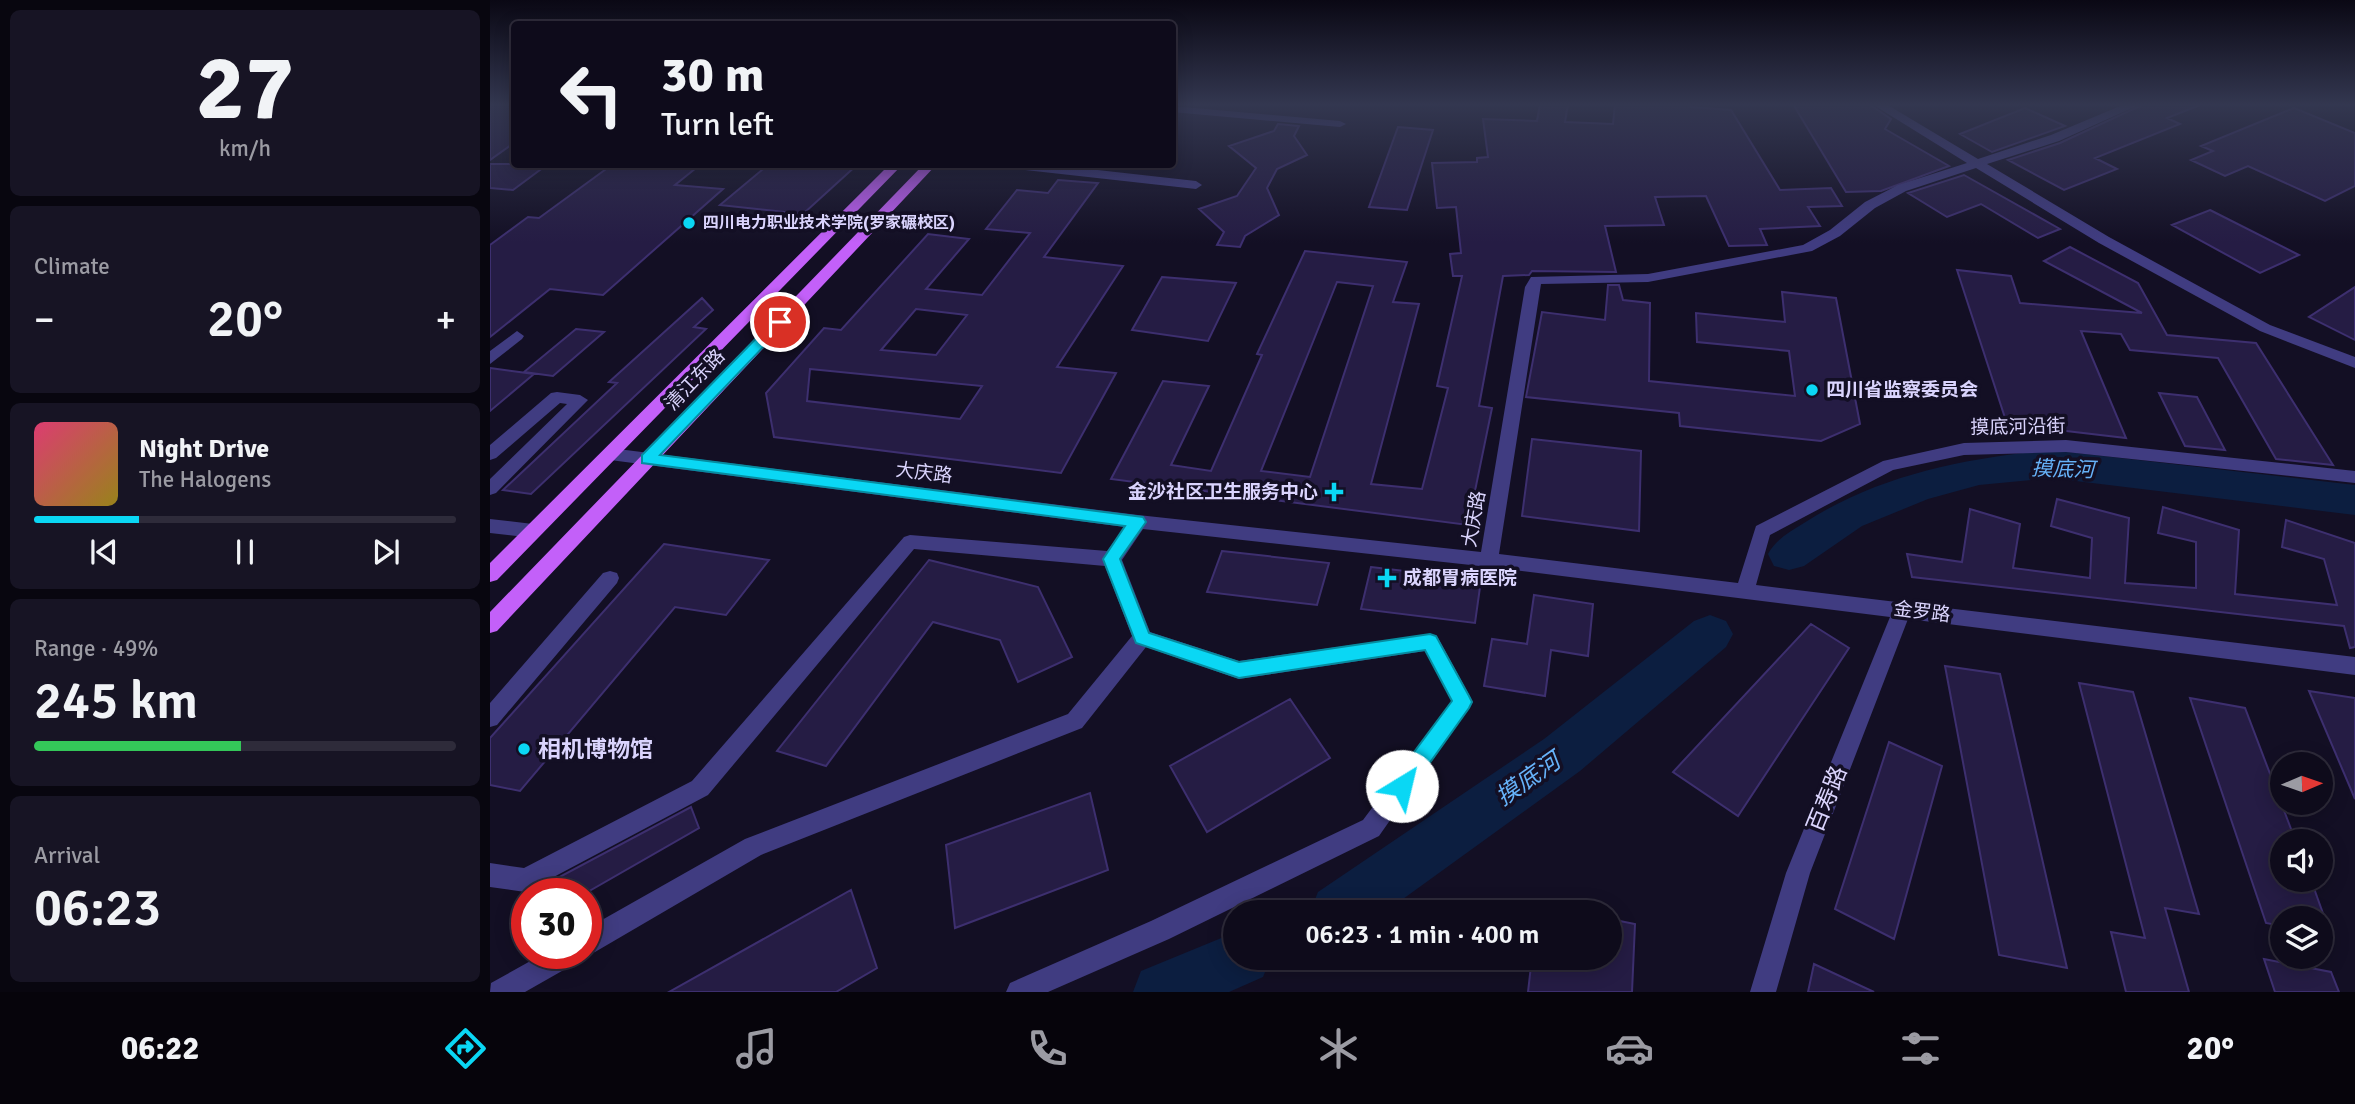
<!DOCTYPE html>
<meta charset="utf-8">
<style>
:root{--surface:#0e0b1b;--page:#171424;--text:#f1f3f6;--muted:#9b9ba3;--line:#2e2b3a;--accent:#0ad7f4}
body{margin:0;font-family:Signika,"Noto Sans SC",sans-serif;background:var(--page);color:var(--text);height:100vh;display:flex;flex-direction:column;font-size:26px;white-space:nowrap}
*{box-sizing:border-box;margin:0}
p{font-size:23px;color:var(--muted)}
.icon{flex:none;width:38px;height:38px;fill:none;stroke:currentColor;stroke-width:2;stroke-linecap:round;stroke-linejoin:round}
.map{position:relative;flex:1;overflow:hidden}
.panel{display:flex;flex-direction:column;gap:10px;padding:10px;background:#08060f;width:490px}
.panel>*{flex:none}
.hud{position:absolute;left:21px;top:21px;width:665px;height:147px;border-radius:7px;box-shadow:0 4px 18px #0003,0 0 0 2px var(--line);background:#0e0b1b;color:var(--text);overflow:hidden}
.needle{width:46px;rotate:88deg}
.controls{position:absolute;left:1780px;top:752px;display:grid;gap:14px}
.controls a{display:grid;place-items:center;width:63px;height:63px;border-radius:50%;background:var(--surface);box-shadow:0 4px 18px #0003,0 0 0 2px var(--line);font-size:35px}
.speed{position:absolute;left:21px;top:878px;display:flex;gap:14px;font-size:35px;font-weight:700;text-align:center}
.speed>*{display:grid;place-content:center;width:91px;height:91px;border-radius:50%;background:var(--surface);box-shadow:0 4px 18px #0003,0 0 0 2px var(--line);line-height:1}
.speed .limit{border:10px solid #d22;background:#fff;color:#111}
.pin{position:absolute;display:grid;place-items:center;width:60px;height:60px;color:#fff;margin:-30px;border:4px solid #fff;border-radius:50%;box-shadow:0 2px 7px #0007}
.me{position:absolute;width:77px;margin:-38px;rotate:36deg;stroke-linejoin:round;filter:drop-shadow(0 0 5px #0008)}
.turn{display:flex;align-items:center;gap:24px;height:147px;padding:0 35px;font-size:32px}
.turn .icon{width:91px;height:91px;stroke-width:2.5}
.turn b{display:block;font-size:49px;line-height:60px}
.big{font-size:52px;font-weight:600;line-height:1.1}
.panel .card{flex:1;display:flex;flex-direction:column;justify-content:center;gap:10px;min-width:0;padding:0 24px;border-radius:10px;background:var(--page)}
.panel .dial{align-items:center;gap:0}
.dial b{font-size:91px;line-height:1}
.song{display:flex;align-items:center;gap:21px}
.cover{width:84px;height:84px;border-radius:10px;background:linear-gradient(135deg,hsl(340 70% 55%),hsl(50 70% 35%))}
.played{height:7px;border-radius:4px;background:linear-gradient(90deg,var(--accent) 25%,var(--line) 25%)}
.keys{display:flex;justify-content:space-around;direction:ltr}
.heat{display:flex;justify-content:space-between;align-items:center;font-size:38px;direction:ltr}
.charge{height:10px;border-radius:5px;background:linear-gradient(90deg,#34c759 49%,var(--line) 0)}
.trip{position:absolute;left:733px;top:900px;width:399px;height:70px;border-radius:35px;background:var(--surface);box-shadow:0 4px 18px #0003,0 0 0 2px var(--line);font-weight:600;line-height:70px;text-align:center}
.tab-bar{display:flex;height:112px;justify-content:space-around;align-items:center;background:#06040b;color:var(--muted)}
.tab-bar .icon{width:49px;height:49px}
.tab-bar .selected{color:var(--accent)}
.tab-bar b{font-size:32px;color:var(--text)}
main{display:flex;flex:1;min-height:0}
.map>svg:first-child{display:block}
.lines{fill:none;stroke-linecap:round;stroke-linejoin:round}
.river{fill:#0c1e40;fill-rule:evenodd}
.building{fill:#251c44;stroke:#3d2f6f;stroke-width:2;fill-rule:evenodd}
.minor{fill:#403c81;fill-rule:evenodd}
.major{fill:#c360f9;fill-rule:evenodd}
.route{fill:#0ad7f4;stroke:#068c9f;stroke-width:2}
.poi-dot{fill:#0ad7f4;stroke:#130f24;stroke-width:2.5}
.labels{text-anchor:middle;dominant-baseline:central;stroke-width:7;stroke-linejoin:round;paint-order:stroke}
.far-poi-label{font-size:16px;font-weight:bold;fill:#dad4fd;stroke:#130f24;text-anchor:start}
.street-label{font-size:19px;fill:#dad4fd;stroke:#130f24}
.poi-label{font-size:19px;font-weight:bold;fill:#dad4fd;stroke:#130f24;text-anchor:start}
.water-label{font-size:21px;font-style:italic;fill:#66b2f9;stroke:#130f24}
.near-poi-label{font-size:23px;font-weight:bold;fill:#dad4fd;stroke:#130f24;text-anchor:start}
.near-street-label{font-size:23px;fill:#dad4fd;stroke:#130f24}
.near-water-label{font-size:24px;font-style:italic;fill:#66b2f9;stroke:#130f24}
</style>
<main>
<section class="panel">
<div class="card dial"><b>27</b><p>km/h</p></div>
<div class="card"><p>Climate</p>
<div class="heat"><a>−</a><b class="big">20°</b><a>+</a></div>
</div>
<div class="card">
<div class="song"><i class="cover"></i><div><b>Night Drive</b><p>The Halogens</p></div></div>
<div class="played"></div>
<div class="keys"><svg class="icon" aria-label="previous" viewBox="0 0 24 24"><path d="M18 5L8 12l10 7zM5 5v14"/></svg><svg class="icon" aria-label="pause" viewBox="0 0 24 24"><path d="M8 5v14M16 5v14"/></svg><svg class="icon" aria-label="next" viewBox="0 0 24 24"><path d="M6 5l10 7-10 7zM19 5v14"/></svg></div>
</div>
<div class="card"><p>Range · 49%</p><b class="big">245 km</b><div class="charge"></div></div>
<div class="card"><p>Arrival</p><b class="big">06:23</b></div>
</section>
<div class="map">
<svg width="1865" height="992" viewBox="0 0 1865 992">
<rect width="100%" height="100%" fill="#130f24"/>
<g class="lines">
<path class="river" d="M 1561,450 L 1865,485 L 1865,515 L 1561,478 L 1489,485 L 1438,499 L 1372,526 L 1314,566 L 1299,570 L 1284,566 L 1278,554 C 1286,539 1300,532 1314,523 C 1388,475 1475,458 1561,450 Z
M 1220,615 L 1236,621 L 1243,634 L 1236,647 L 1090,771 L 895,912 L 820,912 L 828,892 L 1054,739 L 1204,621 Z
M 746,932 L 746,957 L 781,957 L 773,977 L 739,992 L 643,992 L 651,971 Z"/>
</g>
<path class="building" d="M 0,104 L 24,104 L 24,143 L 0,160 Z
M 1050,104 L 1078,104 L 1075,122 L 1123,124 L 1125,104 L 1200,104 L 1201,107 L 1241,110 L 1290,190 L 1341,188 L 1352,206 L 1318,207 L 1330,226 L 1270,229 L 1277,245 L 1239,246 L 1216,196 L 1165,197 L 1174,225 L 1115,226 L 1126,272 L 1042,271 L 1039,275 L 1013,276 L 989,406 L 1002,408 L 978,525 L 621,479 L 673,381 L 719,386 L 681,465 L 721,471 L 772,355 L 767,354 L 815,251 L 917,262 L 903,302 L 929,304 L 881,484 L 932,489 L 958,388 L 947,386 L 972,276 L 963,276 L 960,254 L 971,253 L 966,207 L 947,208 L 942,163 L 987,162 L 987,158 L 998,157 L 993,119 L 1047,121 ZM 847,282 L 883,286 L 820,477 L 771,471 Z
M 1303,104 L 1379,104 L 1401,119 L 1395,129 L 1459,166 L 1391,191 L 1356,192 Z
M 1654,104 L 1710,105 L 1677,118 L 1690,124 L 1605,158 L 1627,169 L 1574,190 L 1518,160 L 1570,143 Z
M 1535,108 L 1575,126 L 1502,152 L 1470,134 Z
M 1804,108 L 1865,133 L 1865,186 L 1835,201 L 1758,166 L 1735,176 L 1701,160 L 1723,151 L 1711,146 Z
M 788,124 L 809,126 L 804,136 L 817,155 L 787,169 L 777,188 L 789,215 L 755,236 L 750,247 L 727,245 L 734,232 L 709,209 L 747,196 L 766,168 L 739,146 L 784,131 Z
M 908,127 L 943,130 L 917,210 L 879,207 Z
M 0,164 L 58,164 L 23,190 L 0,188 Z
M 123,164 L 211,164 L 185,185 L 233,189 L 113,295 L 60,289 L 0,337 L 0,245 L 38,217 L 49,218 Z
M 279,164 L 368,164 L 313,214 L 230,205 Z
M 1474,175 L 1570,229 L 1548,238 L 1491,204 L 1457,217 L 1418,193 Z
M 568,180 L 608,183 L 554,257 L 633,266 L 567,367 L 626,373 L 571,473 L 284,437 L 276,393 L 334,328 L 351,330 L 438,234 L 479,239 L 436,289 L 492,295 L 540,233 L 496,229 L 527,190 L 558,193 ZM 426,309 L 477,315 L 446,355 L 391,350 ZM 320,369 L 492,386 L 470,419 L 317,401 Z
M 1720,210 L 1809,255 L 1770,273 L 1682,225 Z
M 1580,247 L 1648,283 L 1677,335 L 1766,343 L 1843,465 L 1786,459 L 1728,358 L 1640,350 L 1631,334 L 1591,331 L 1636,438 L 1517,424 L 1467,270 L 1521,276 L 1530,303 L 1652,313 L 1554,261 Z
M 672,277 L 746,283 L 718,341 L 642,330 Z
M 1118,285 L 1129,285 L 1133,300 L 1160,303 L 1159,381 L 1305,396 L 1299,351 L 1207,342 L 1206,313 L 1295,322 L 1292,292 L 1346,298 L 1370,424 L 1331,441 L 1190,426 L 1189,413 L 1036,397 L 1052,312 L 1115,320 Z
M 1865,287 L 1865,340 L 1819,317 Z
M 212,298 L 223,310 L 204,327 L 216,329 L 41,494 L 13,490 L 127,383 L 119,382 Z
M 86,329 L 114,332 L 63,376 L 34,372 Z
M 0,368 L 44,374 L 0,411 Z
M 1669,393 L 1707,397 L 1735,450 L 1695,446 Z
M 1042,439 L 1151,451 L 1149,531 L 1032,516 Z
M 1567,499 L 1639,518 L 1635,583 L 1706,588 L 1706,542 L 1668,533 L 1673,507 L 1749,530 L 1745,594 L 1847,605 L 1834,559 L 1792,547 L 1796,520 L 1865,543 L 1865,647 L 1860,648 L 1854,626 L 1422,577 L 1417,554 L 1472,562 L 1480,509 L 1530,524 L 1523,568 L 1600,578 L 1602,538 L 1561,526 Z
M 174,544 L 279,560 L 236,615 L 185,607 L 30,791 L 0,785 L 0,738 Z
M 732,551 L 839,563 L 827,605 L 717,592 Z
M 439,560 L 548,587 L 582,657 L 528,682 L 510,640 L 443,622 L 336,766 L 287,751 Z
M 881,567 L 991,580 L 985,623 L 871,609 Z
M 1044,595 L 1103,604 L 1098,656 L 1061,650 L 1055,696 L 994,686 L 1002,639 L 1037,644 Z
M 1321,624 L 1359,648 L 1248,816 L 1183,772 Z
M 1455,666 L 1510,674 L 1577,968 L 1509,955 Z
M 1589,683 L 1643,692 L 1709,914 L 1675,908 L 1699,992 L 1636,992 L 1621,932 L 1655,938 Z
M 1819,691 L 1865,698 L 1865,799 Z
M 1700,698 L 1755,708 L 1806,842 L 1792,842 L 1792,880 L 1821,880 L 1835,919 L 1792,919 L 1792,926 L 1776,923 Z
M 800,699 L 840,758 L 717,832 L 680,766 Z
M 1399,742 L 1452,766 L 1404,939 L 1345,909 Z
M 600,793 L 618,870 L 465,928 L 456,845 Z
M 201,807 L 209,828 L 94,894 L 63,894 L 60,882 Z
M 361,890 L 387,968 L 346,992 L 179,992 Z
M 1120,919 L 1145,924 L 1142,992 L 1038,992 L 1042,957 L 1120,957 Z
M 1774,959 L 1841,972 L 1849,992 L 1785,992 Z
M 1324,964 L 1384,992 L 1318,992 Z"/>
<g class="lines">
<path class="minor" d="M 1382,104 L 1396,104 L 1488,159 L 1561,135 L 1635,104 L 1651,104 L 1569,141 L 1497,164 L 1619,237 L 1780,325 L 1865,357 L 1865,368 L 1770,331 L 1609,243 L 1486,168 L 1416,191 L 1385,208 L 1350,236 L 1322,251 L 1158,282 L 1051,284 L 1009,554 L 1248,583 L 1266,526 L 1393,461 L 1474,443 L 1576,440 L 1865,471 L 1865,483 L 1576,452 L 1474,455 L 1403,470 L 1280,535 L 1266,585 L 1865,657 L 1865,675 L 1418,619 L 1320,873 L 1286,992 L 1260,992 L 1296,873 L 1400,617 L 999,567 L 653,529 L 632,560 L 660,632 L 749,661 L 940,634 L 947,636 L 983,702 L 889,836 L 679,939 L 558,992 L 516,992 L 520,983 L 661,921 L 873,820 L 962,701 L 935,651 L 749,679 L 656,647 L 592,728 L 271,855 L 105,952 L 96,955 L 92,954 L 96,954 L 96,929 L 255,839 L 578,714 L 642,636 L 615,566 L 424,549 L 218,795 L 43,888 L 35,892 L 0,887 L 0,863 L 34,868 L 202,781 L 414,537 L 420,535 L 617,551 L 635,527 L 120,460 L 114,458 L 112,454 L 114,450 L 120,448 L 648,515 L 991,552 L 1035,287 L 1041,277 L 1158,274 L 1313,245 L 1340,230 L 1375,202 L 1408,185 L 1477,163 Z
M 682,106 L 850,121 L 856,124 L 850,127 L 682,112 Z
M 510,164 L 554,164 L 706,181 L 712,185 L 706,189 L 516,168 Z
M 27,331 L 34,336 L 32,339 L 0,364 L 0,351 Z
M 67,392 L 90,395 L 98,400 L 6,493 L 0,495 L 0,479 L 77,404 L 70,403 L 6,458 L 0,460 L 0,445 L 61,393 Z
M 0,519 L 43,524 L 49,526 L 52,531 L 49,536 L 43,538 L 0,533 Z
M 120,571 L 127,573 L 129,578 L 127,583 L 7,725 L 0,727 L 0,703 L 113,573 Z
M 53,954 L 89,954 L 86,963 L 35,992 L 0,992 L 1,983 Z"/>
<path class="major" d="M 400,164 L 413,164 L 7,580 L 0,582 L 0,563 Z
M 434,164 L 447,164 L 7,631 L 0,633 L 0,612 Z"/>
</g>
<linearGradient id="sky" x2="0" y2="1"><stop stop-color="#0a0814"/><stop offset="0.43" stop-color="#333750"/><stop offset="1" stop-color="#333750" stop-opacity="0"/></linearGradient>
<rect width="1865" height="243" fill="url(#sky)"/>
<path class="route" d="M 285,319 L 297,322 L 170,455 L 653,517 L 656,522 L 630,559 L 659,633 L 749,662 L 940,634 L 946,636 L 979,696 L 982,702 L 979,708 L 919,792 L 912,795 L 904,792 L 902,786 L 904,779 L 962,701 L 935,650 L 749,678 L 646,643 L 613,559 L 635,526 L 152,463 L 152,455 Z"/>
<g class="poi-dot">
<circle cx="199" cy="223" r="7"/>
<circle cx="1322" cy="390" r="7"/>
<path d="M840.5 481.5h7v7h7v7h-7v7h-7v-7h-7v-7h7z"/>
<path d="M893.5 567.5h7v7h7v7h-7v7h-7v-7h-7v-7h7z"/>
<circle cx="34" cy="749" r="7"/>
</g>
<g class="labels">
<g class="far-poi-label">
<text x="213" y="223">四川电力职业技术学院(罗家碾校区)</text>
</g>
<g class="street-label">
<text transform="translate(205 380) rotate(-46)">清江东路</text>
<text transform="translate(1528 427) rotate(-1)">摸底河沿街</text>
<text transform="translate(434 473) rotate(7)">大庆路</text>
<text transform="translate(984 519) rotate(-80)">大庆路</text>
<text transform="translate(1432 612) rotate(7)">金罗路</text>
</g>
<g class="poi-label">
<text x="1336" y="390">四川省监察委员会</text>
<text x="828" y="492" text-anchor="end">金沙社区卫生服务中心</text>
<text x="913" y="578">成都胃病医院</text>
</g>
<g class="water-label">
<text transform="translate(1573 469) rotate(2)">摸底河</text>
</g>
<g class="near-poi-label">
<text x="48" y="749">相机博物馆</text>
</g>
<g class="near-street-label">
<text transform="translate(1337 799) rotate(-68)">百寿路</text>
</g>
<g class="near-water-label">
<text transform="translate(1038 779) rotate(-35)">摸底河</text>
</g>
</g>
</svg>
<div class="controls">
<a><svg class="needle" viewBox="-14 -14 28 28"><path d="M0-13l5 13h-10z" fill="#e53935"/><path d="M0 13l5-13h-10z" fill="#9b9ba3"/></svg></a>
<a><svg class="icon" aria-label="sound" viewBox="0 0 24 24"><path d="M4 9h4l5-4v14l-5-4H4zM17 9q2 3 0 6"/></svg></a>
<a><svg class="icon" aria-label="layers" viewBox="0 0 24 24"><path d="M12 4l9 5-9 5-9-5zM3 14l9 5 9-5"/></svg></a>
</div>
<div class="speed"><div class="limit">30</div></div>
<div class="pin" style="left:290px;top:322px;background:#d93025"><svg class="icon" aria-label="arrive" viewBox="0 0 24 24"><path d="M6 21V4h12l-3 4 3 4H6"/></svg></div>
<svg class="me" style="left:912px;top:786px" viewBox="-20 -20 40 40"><circle r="19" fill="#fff"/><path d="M0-13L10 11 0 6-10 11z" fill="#0ad7f4"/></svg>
<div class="trip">06:23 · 1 min · 400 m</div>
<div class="hud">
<div class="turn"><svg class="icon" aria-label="left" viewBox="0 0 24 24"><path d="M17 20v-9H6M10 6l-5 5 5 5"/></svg><div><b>30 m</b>Turn left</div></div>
</div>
</div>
</main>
<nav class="tab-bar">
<b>06:22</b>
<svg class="icon selected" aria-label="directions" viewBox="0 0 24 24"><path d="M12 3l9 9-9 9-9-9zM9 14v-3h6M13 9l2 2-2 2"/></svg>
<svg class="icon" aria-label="music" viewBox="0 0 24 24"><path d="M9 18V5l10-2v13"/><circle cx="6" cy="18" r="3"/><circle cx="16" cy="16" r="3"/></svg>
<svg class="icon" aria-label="phone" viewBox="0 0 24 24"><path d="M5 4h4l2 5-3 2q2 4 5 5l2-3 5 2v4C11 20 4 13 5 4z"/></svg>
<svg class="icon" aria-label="climate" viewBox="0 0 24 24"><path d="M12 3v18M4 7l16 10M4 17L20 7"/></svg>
<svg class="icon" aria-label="car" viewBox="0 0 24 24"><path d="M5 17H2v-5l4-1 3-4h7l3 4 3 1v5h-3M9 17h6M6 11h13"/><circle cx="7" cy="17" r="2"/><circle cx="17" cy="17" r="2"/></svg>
<svg class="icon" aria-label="filters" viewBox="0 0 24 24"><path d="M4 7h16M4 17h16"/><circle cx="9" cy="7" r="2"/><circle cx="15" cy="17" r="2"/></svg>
<b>20°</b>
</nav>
